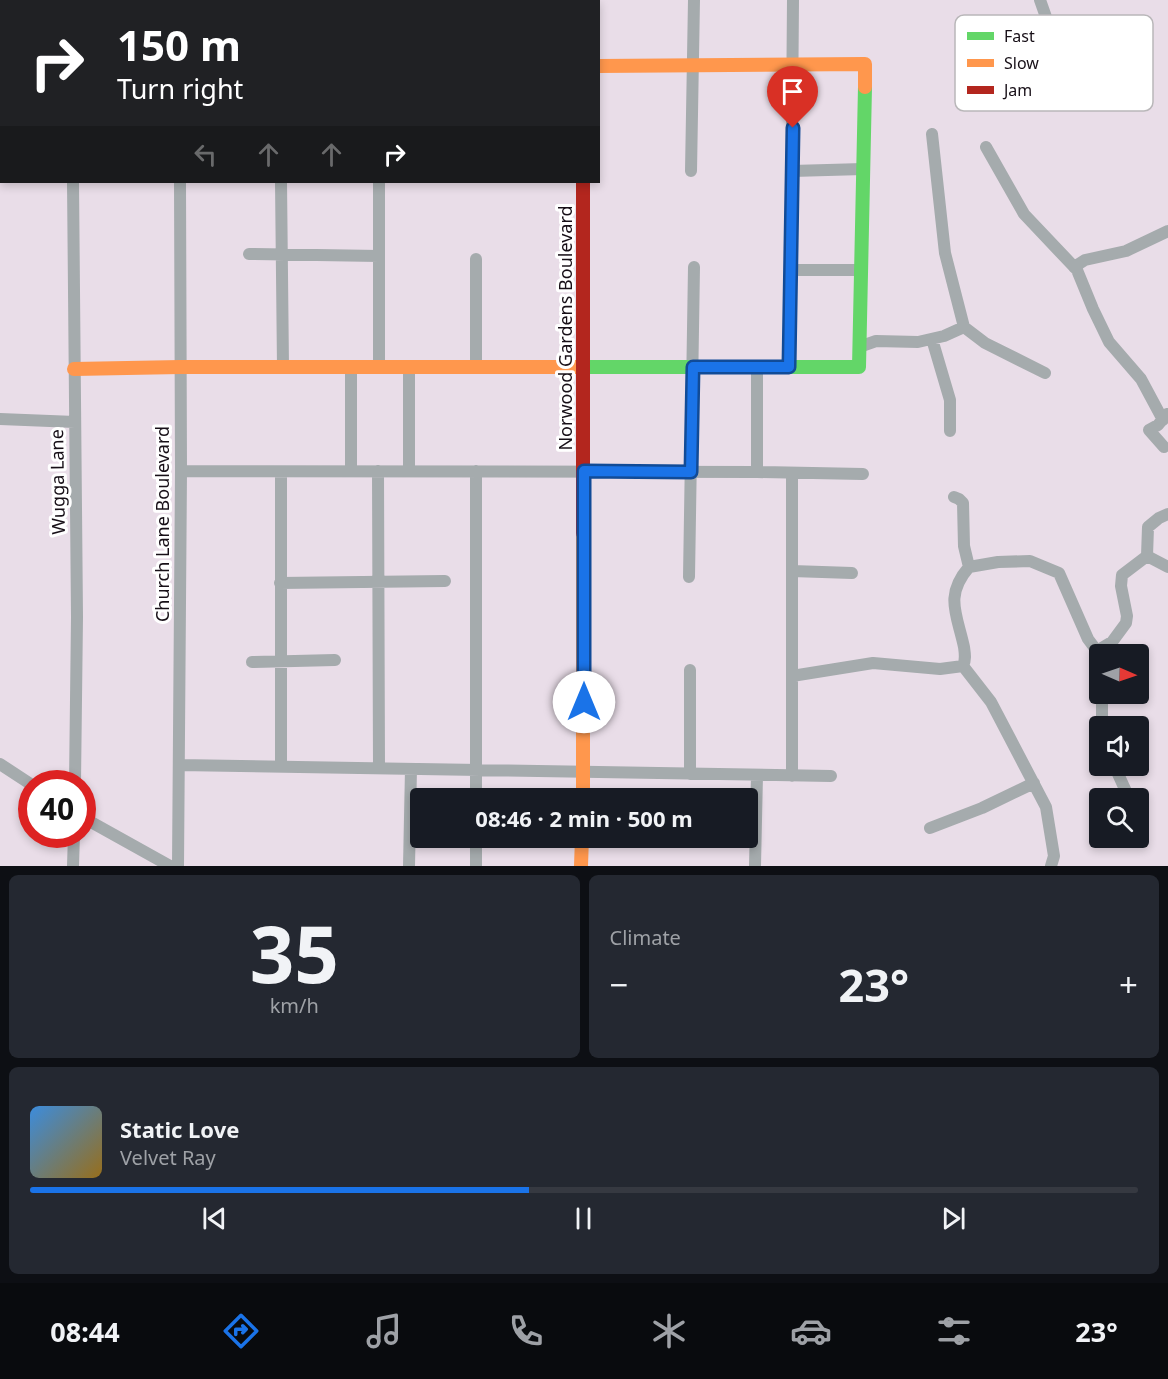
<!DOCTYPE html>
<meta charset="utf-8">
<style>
:root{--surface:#171b24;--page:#242831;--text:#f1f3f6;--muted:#9ea1a6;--line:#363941;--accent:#1a73e8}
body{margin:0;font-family:"Noto Sans",sans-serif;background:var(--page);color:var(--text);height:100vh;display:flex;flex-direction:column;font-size:22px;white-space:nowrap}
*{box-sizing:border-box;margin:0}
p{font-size:20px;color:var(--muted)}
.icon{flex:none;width:33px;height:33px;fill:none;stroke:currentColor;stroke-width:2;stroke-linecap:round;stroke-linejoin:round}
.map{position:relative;height:866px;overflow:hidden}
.drawer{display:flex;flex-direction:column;gap:9px;padding:9px;background:#0d0f14;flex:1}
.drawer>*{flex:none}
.banner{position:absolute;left:0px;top:0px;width:600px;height:183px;box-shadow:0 3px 9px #0003;background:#202124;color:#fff;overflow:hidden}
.needle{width:39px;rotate:92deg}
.tools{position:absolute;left:1089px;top:644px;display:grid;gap:12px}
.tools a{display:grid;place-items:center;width:60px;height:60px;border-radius:6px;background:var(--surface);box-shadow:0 3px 9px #0003;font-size:30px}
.speed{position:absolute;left:18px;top:770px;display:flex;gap:12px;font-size:30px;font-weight:700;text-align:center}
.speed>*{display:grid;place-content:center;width:78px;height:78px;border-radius:50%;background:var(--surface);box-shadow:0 3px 9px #0003;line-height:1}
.speed .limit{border:9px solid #d22;background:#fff;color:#111}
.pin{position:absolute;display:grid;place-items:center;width:51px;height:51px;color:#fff;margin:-62px -26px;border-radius:50% 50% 50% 0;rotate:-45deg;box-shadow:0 0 6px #0007}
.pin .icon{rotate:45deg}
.me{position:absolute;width:66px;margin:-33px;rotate:0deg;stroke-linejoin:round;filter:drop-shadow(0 0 4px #0008)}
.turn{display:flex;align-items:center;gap:21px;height:126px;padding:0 18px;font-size:27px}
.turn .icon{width:78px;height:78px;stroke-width:2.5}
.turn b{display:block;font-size:42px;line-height:51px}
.lanes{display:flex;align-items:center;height:57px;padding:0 18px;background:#0003;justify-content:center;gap:30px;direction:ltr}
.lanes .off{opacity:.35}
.big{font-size:45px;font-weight:700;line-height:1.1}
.drawer .tile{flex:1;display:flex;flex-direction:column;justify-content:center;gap:9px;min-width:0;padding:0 21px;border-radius:9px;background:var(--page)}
.drawer .dial{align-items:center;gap:0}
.dial b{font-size:78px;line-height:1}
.song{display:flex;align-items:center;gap:18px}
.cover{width:72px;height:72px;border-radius:9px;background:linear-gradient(135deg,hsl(210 70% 55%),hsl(40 70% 35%))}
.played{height:6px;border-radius:3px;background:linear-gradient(90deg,var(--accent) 45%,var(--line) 45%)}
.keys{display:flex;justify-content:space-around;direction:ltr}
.heat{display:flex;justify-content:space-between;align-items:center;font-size:33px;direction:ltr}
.drawer .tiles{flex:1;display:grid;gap:9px;grid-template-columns:1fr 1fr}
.tile:last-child{grid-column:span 2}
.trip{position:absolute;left:410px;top:788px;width:348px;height:60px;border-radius:6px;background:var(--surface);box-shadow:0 3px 9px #0003;font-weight:700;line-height:60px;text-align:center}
.dock{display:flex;height:96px;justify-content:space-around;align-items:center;background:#090b0e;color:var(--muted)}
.dock .icon{width:42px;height:42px}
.dock .selected{color:var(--accent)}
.dock b{font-size:27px;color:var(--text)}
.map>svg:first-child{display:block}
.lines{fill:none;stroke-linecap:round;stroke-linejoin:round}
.street{stroke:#a5abad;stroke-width:12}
.fast{stroke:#63d668;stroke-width:14}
.slow{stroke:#ff974d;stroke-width:14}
.jam{stroke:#b3261e;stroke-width:14}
.route-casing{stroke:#114b97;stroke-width:15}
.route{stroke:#1a73e8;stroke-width:10}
.labels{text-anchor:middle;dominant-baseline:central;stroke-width:6;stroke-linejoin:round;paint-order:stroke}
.street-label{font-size:18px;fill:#170f17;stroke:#fff}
.key{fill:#fff;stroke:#b9b7b9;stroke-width:1.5}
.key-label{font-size:16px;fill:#170f17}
</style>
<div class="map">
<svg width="1168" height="866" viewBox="0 0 1168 866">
<rect width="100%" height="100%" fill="#e9dde8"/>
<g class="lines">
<path class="street" d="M 92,0 L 92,2
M 177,0 L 177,2
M 428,0 L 428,2
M 1040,0 L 1046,17
M 260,2 L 260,0
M 986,147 L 1024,214 L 1077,270 L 1093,309 L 1109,342 L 1141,379 L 1163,420
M 691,171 L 694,0
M 792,171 L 863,169
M 73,182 L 77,617 L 75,783
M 281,182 L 283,367
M 379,182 L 379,367
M 249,254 L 379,256
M 1074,267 L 1085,260 L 1126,251 L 1168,231
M 791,270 L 861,270
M 964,327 L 985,343 L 1045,373
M 932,339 L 950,400 L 950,431
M 859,347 L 876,341 L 918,342 L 944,336 L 964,327 L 945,253 L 932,134
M 351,367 L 351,471
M 476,367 L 476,259
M 757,367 L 757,472
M 790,367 L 793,0
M 0,419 L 75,422
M 1164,447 L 1149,430 L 1158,425 L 1167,414
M 181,471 L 757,472 L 863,474
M 378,471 L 379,768
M 409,471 L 409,367
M 281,473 L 281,766
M 954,497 L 959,499 L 963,503 L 964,546 L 969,567
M 1168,514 L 1159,518 L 1148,527 L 1147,556 L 1168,567
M 792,571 L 852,573
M 689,577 L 694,267
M 280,583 L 445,581
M 252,662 L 335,660
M 963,666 L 991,702 L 1046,807 L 1054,856 L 1051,866
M 690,670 L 690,774
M 792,676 L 873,663 L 940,669 L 963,666 C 966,660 965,654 964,647 C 957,614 944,596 969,567 L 998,562 L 1030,561 L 1059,573 L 1088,639 L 1097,651 L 1112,642 L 1126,623 L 1127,616 L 1121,586 L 1122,575 L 1147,556
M 1102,693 L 1102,726
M 0,764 L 32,785
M 179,765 L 831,776
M 1114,765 L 1129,798
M 792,776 L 792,473
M 476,798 L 476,471
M 82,817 L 170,866
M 930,828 L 982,808 L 1034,783
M 1136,837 L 1137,838
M 73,866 L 74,834
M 178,866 L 181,471 L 180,182
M 409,866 L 411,769
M 476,866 L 476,837
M 755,866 L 757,775"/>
<path class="fast" d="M 578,367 L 859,367 L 865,87"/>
<path class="slow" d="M 598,66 L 865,64 L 865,87
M 74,369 L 180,367 L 578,367
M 583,533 L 583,798
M 581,866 L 582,837"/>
<path class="jam" d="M 586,0 L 586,2
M 583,182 L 583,533"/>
</g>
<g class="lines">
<g class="route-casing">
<path id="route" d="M 584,702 L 584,471 L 691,472 L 693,367 L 789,367 L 793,128"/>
</g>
<use href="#route" class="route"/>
</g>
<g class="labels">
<g class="street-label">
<text transform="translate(565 328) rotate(-90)">Norwood Gardens Boulevard</text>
<text transform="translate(57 482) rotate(-91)">Wugga Lane</text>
<text transform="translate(162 524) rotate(-90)">Church Lane Boulevard</text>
</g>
</g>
<rect x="955" y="15" width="198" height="96" rx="9" class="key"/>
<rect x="967" y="32" width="27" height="8" fill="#63d668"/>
<rect x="967" y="59" width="27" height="8" fill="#ff974d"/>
<rect x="967" y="86" width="27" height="8" fill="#b3261e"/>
<g class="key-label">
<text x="1004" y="42">Fast</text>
<text x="1004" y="69">Slow</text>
<text x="1004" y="96">Jam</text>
</g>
</svg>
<div class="tools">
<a><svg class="needle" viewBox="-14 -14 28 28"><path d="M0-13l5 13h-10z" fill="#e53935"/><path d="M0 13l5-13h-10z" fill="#9ea1a6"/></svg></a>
<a><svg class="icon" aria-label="sound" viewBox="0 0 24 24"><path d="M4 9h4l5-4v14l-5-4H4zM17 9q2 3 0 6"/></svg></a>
<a><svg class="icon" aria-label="search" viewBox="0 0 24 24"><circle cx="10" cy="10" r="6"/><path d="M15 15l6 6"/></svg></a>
</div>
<div class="speed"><div class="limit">40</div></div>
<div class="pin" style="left:793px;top:128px;background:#d93025"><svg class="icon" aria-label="arrive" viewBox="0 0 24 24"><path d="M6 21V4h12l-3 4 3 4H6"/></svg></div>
<svg class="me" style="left:584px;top:702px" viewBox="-20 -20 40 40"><circle r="19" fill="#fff"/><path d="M0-13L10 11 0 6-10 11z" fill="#1a73e8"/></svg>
<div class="trip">08:46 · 2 min · 500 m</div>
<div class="banner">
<div class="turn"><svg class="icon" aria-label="right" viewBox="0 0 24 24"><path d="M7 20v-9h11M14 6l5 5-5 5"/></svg><div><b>150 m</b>Turn right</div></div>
<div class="lanes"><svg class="icon off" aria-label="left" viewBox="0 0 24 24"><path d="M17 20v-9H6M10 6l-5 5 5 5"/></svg><svg class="icon off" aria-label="ahead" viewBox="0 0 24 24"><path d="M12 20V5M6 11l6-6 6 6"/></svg><svg class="icon off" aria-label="ahead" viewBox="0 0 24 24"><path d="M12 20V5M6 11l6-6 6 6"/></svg><svg class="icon" aria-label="right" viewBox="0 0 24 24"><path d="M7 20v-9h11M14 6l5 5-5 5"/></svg></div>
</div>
</div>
<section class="drawer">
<div class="tiles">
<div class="tile dial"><b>35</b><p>km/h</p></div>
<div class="tile"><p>Climate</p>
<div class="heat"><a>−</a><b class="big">23°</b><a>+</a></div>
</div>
<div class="tile">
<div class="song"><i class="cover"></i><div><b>Static Love</b><p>Velvet Ray</p></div></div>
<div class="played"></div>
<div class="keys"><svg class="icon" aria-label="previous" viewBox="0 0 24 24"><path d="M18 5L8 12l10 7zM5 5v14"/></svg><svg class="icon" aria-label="pause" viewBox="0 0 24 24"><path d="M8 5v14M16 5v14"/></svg><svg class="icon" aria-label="next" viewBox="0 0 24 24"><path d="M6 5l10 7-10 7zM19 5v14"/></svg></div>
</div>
</div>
</section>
<nav class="dock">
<b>08:44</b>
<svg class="icon selected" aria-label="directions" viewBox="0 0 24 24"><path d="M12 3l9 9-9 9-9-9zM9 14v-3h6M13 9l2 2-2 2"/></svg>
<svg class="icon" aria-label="music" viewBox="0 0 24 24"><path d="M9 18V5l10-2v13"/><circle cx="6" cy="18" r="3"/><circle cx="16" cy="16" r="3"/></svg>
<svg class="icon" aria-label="phone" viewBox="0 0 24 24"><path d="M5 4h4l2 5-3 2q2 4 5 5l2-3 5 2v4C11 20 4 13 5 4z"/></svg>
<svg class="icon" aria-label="climate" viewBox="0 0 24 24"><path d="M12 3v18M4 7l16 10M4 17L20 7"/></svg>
<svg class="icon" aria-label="car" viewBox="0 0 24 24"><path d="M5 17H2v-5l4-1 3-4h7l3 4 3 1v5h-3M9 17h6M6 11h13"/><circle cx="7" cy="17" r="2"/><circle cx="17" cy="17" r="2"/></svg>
<svg class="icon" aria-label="filters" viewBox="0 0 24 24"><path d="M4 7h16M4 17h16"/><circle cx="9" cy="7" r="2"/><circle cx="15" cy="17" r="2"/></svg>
<b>23°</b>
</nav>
